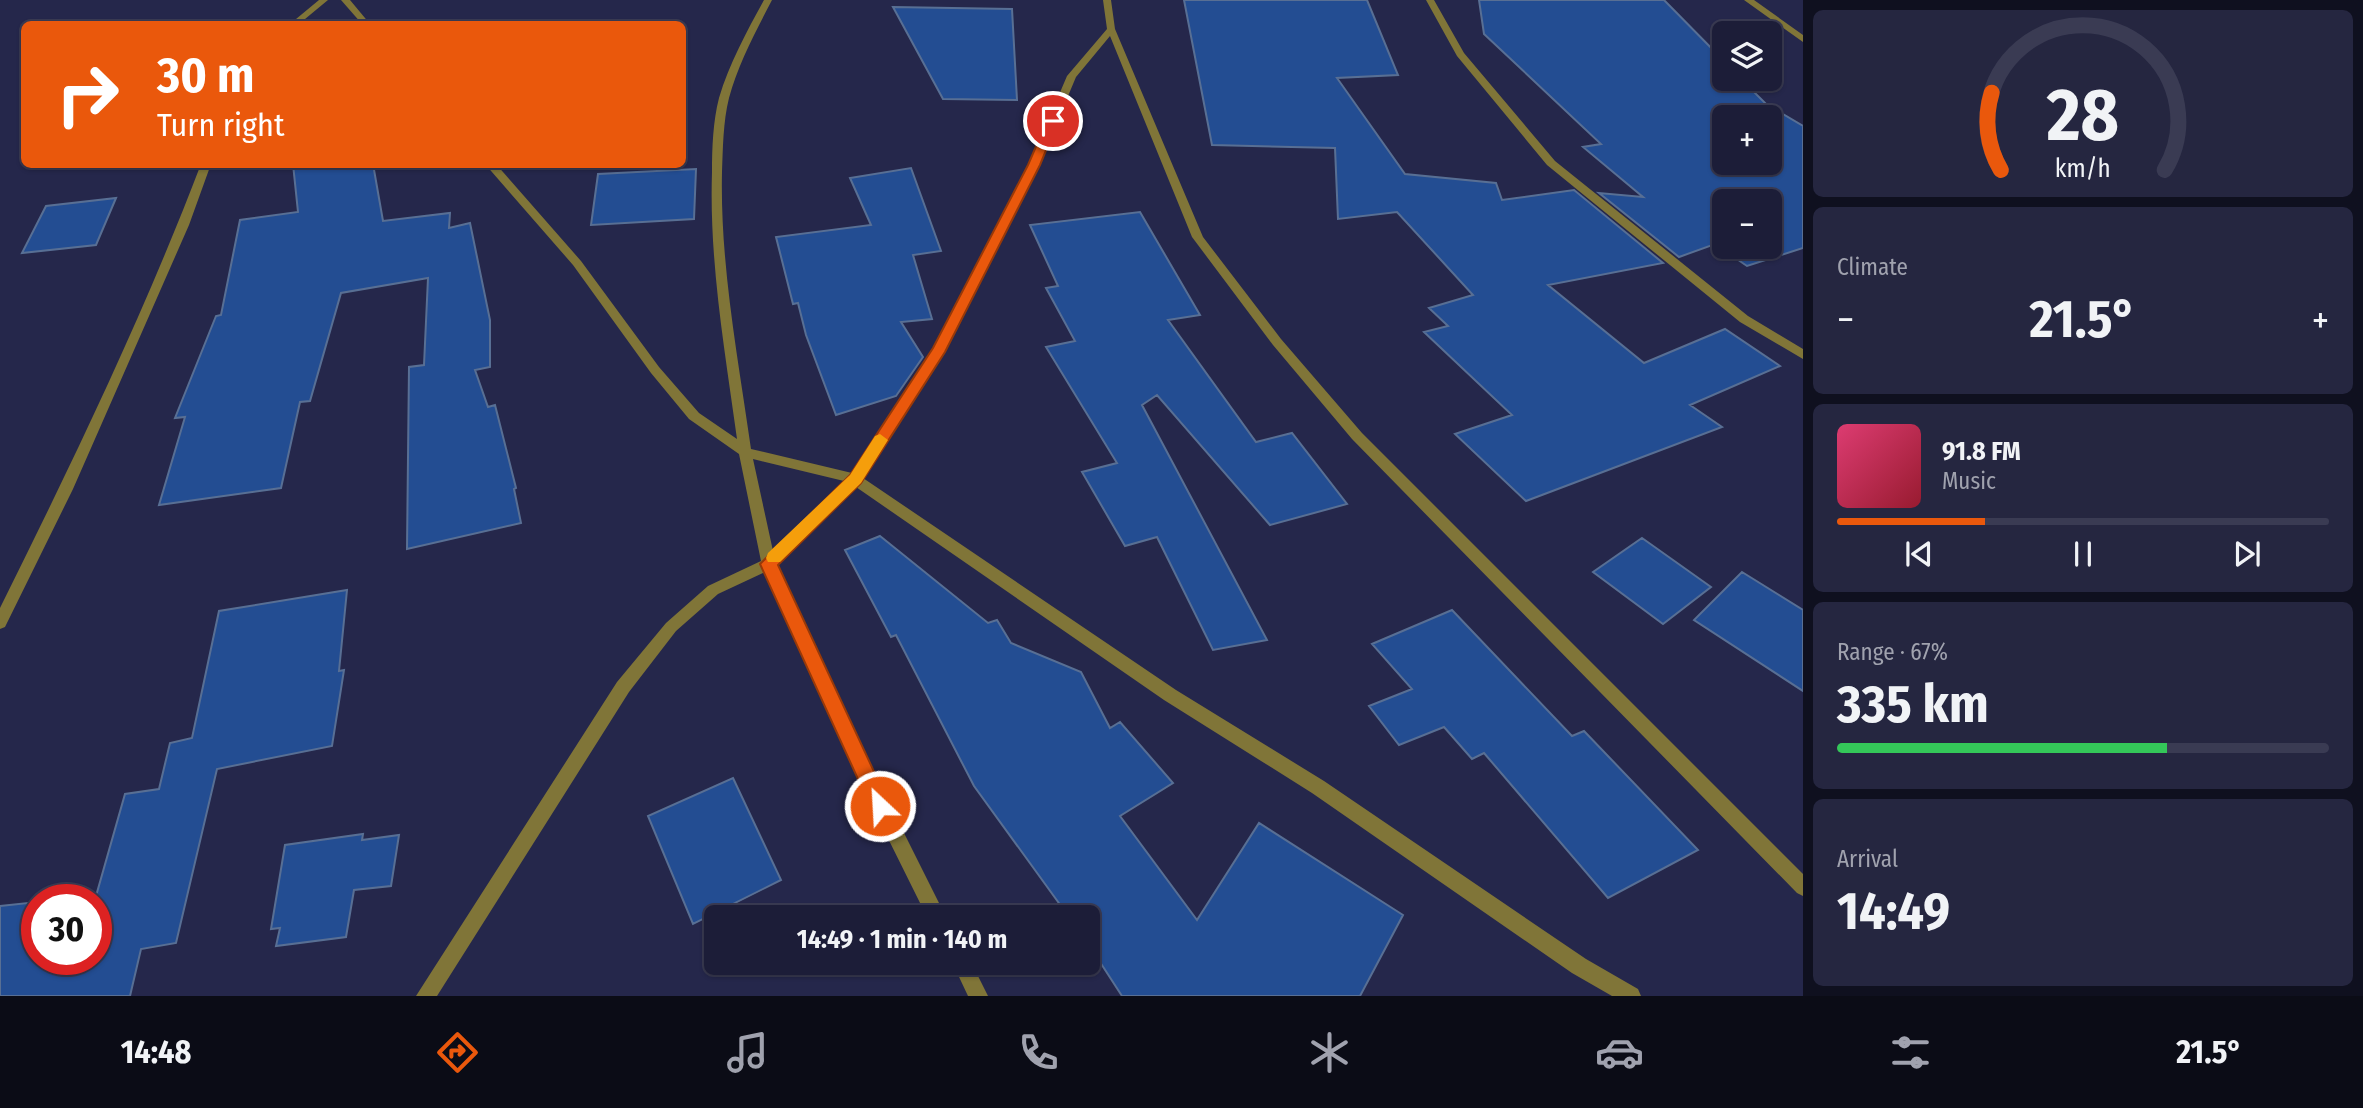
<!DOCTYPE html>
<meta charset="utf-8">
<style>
:root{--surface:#1c1d38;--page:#252640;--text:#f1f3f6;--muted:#a0a2ae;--line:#3a3b53;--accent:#ea580c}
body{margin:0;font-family:"Fira Sans Condensed",sans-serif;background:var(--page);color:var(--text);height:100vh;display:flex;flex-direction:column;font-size:26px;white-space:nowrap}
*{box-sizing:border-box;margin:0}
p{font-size:23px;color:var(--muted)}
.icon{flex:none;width:38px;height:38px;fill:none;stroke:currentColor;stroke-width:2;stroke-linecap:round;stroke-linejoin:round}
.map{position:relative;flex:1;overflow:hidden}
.details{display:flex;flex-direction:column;gap:10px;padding:10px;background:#0f101f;width:560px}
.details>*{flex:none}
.guide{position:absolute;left:21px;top:21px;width:665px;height:147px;border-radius:10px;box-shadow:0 2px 5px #0004,0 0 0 2px var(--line);background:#ea580c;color:#fff;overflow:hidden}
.fabs{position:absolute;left:1712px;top:21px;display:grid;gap:14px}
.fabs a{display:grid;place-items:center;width:70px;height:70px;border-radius:10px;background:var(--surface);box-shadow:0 2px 5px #0004,0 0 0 2px var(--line);font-size:35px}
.speed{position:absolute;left:21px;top:884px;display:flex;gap:14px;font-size:35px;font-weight:700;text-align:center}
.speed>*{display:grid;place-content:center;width:91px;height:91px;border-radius:50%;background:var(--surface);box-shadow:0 2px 5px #0004,0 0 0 2px var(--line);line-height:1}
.speed .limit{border:10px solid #d22;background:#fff;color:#111}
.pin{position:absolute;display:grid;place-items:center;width:60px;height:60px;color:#fff;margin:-30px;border:4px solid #fff;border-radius:50%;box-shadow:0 2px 7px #0007}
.me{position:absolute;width:77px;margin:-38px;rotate:335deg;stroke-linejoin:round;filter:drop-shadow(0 0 5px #0008)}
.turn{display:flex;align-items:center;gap:24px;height:147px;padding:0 21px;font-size:32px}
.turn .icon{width:91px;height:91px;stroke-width:2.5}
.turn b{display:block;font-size:49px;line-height:60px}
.big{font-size:52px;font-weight:700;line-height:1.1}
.details .card{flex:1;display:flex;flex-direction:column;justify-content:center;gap:10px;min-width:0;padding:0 24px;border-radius:10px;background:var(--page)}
.details .dial{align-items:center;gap:0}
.dial svg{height:182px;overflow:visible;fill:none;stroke:var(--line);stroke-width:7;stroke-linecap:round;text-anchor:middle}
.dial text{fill:var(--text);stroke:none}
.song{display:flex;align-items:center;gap:21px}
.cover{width:84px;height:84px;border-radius:10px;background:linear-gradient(135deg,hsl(340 70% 55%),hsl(350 70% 35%))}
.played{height:7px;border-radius:4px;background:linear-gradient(90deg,var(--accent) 30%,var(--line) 30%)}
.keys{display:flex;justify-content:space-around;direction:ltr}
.heat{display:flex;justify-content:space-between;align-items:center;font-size:38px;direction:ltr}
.charge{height:10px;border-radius:5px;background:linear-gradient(90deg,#34c759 67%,var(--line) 0)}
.trip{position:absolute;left:704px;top:905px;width:396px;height:70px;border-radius:10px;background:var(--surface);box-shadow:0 2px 5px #0004,0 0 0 2px var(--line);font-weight:700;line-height:70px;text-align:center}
.dock{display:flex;height:112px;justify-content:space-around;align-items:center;background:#0b0c16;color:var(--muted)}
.dock .icon{width:49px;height:49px}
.dock .selected{color:var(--accent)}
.dock b{font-size:32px;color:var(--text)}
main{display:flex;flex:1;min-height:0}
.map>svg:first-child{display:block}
.building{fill:#234d92;stroke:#586f94;stroke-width:2;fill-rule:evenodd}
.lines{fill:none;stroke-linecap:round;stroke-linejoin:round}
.street{fill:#807538;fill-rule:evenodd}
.route{fill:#ea580c;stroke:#983908;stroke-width:2}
.slow{fill:#f59e0b}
</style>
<main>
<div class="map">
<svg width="1803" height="996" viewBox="0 0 1803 996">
<rect width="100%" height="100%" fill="#25274b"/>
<path class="building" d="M 1184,0 L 1367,0 L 1398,75 L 1337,78 L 1405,174 L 1496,183 L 1502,200 L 1574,190 L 1663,263 L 1548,285 L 1644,363 L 1725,329 L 1780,366 L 1690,405 L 1722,427 L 1526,501 L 1455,434 L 1512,415 L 1424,332 L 1448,326 L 1429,308 L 1473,295 L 1397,212 L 1338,219 L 1335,148 L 1212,145 Z
M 1479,0 L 1664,0 L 1724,61 L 1724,79 L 1741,79 L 1766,104 L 1803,126 L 1803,248 L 1747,266 L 1715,244 L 1679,257 L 1599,193 L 1643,197 L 1583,147 L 1601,144 L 1484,34 ZM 1724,117 L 1769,117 L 1769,163 L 1724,163 ZM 1724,201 L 1769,201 L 1769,247 L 1724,247 Z
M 893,7 L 1012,9 L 1017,100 L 943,99 Z
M 293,164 L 373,164 L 383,221 L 450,213 L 449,228 L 470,223 L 490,320 L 490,367 L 475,370 L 488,407 L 495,405 L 516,488 L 514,489 L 521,523 L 407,549 L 409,367 L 424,365 L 428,278 L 341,293 L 310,401 L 300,402 L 281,488 L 159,505 L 185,417 L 175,418 L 216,316 L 221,315 L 240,220 L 298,212 Z
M 911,168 L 941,251 L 913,255 L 932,319 L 901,322 L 923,357 L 896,396 L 836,415 L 806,335 L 798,303 L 793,304 L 776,237 L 871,225 L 850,178 Z
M 696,169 L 694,219 L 591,225 L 598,174 Z
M 116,198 L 96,245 L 22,253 L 46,206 Z
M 1140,212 L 1200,315 L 1168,320 L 1256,442 L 1292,433 L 1347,504 L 1270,525 L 1157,395 L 1142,405 L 1267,640 L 1213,650 L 1157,537 L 1125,546 L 1082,472 L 1117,463 L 1046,347 L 1075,341 L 1046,288 L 1058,286 L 1030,225 Z
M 880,536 L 988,623 L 997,620 L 1011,643 L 1081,672 L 1110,728 L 1120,722 L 1173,783 L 1120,816 L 1197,920 L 1259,823 L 1403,915 L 1360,996 L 1122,996 L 1087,942 L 1087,917 L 1069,917 L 974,786 L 896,635 L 891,637 L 845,550 Z
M 1642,538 L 1711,587 L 1663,624 L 1593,572 Z
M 1742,572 L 1803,610 L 1803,691 L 1694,620 Z
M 347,590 L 339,671 L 344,670 L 332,746 L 217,769 L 176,943 L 141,949 L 130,996 L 0,996 L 0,906 L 37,902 L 37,959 L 96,959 L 96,900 L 63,900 L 96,896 L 125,794 L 159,789 L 170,743 L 192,738 L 219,611 Z
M 1452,610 L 1572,736 L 1584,731 L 1698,850 L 1608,898 L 1484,753 L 1472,759 L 1444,727 L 1399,745 L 1369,706 L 1412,689 L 1372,644 Z
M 733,778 L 781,880 L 693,924 L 648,816 Z
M 363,834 L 362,840 L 399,835 L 391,886 L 354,890 L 346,937 L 276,946 L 280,928 L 271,929 L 285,845 Z"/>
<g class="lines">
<path class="street" d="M 319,0 L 328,0 L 299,24 L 290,24 Z
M 341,0 L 350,0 L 370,24 L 362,24 Z
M 764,0 L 772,0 C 756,31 738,64 729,98 C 723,122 723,148 722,172 C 720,265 738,357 751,449 L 852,473 L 934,347 L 1029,165 L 1067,76 L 1107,29 L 1103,0 L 1111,0 L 1115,29 L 1203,237 L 1281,339 L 1362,433 L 1803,874 L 1803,896 L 1797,893 L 1352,439 L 1273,345 L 1192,237 L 1110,36 L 1076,77 L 1039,165 L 946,348 L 863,478 L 1176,690 L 1324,781 L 1586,959 L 1638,989 L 1641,996 L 1612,996 L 1572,973 L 1312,793 L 1164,700 L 856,487 L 777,565 L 856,737 L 946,917 L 927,917 L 865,792 L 765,572 L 718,594 L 676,631 L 629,692 L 437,996 L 416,996 L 617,682 L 666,623 L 708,586 L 761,561 L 739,454 L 689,419 L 651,373 L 573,265 L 485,164 L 496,164 L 581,261 L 659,367 L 699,413 L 737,439 C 725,351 709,262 712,172 C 712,148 713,121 719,98 C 729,64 747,31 764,0 ZM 753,459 L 844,481 L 773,551 Z
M 1426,0 L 1434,0 L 1464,53 L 1555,161 L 1748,316 L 1803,349 L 1803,359 L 1740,322 L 1547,165 L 1457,56 Z
M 1744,0 L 1754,0 L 1803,35 L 1803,42 Z
M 201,164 L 211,164 L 189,225 L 73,489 L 5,627 L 0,629 L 0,608 C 72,463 143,316 201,164 Z
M 952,962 L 971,962 L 988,996 L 968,996 Z"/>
</g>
<path class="route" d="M 1053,117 L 1058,121 L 1040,165 L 945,352 L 861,483 L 778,565 L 890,806 L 887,812 L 880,815 L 873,812 L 760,564 L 850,475 L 933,348 L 1028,165 L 1047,121 Z"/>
<path class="slow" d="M 880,434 L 888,440 L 861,483 L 780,562 L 768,562 L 766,558 L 768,553 L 850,475 L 875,436 Z"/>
</svg>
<div class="fabs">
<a><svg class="icon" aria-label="layers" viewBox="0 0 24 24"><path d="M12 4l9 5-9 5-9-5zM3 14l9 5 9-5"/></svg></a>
<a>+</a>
<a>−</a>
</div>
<div class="speed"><div class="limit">30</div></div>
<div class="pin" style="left:1053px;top:121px;background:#d93025"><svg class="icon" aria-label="arrive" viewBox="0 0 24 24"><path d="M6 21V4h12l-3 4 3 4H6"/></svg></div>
<svg class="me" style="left:880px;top:806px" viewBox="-20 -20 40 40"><circle r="17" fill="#ea580c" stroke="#fff" stroke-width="3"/><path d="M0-11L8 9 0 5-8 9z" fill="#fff"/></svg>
<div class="trip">14:49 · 1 min · 140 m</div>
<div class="guide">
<div class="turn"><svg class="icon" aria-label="right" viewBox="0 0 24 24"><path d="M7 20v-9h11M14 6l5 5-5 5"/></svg><div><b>30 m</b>Turn right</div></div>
</div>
</div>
<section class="details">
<div class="card dial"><svg viewBox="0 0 100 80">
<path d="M14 69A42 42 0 1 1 86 69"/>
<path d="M14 69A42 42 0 0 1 10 35" stroke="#ea580c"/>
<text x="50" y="56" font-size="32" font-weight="700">28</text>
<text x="50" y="72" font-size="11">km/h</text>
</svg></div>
<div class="card"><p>Climate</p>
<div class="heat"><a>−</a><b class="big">21.5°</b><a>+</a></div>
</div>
<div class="card">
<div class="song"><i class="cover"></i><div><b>91.8 FM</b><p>Music</p></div></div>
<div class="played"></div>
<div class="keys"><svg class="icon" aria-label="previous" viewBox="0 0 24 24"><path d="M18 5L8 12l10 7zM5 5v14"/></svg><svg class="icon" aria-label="pause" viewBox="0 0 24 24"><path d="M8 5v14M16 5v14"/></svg><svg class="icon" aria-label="next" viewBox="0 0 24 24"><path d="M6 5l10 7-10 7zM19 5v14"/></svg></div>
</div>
<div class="card"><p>Range · 67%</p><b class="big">335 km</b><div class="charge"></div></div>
<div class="card"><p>Arrival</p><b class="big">14:49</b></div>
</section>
</main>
<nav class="dock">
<b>14:48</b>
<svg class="icon selected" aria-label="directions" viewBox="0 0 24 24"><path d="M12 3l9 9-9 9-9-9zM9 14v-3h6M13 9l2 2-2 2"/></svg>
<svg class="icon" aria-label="music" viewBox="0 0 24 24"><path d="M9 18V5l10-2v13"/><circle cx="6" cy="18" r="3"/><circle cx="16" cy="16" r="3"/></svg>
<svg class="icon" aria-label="phone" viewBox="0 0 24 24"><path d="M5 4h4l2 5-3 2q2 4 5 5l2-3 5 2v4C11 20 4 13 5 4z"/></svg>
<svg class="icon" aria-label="climate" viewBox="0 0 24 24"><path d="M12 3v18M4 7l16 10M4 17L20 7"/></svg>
<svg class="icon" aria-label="car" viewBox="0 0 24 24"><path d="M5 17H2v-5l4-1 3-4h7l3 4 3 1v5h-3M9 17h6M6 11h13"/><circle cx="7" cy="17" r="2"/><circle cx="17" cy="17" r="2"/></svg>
<svg class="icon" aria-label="filters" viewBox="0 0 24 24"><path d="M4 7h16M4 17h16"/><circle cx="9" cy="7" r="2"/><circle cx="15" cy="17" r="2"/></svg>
<b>21.5°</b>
</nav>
